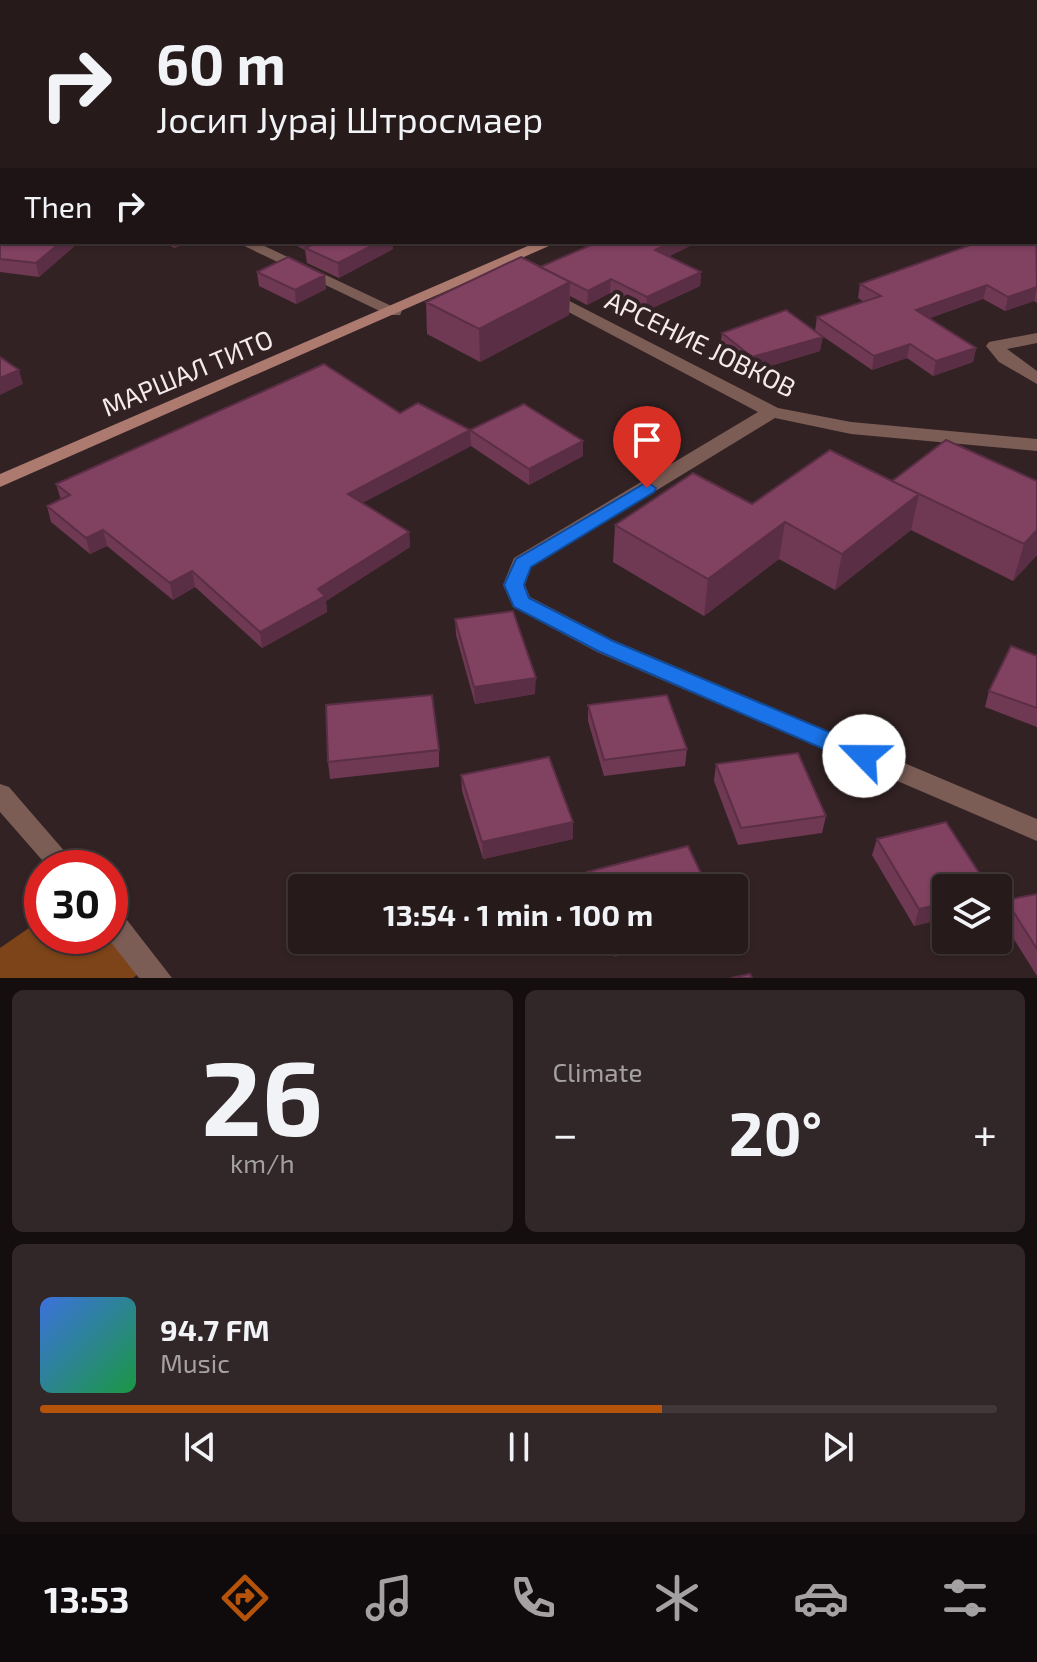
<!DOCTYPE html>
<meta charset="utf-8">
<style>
:root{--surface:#261a1b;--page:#322728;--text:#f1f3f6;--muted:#a4a1a3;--line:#42383a;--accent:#b45309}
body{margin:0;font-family:"Exo 2",sans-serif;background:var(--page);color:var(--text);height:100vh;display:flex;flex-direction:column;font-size:30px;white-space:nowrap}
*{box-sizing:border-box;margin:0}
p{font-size:26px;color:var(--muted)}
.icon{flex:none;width:44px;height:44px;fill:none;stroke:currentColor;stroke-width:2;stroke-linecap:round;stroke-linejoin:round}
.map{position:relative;height:978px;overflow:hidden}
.side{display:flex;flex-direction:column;gap:12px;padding:12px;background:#150e0f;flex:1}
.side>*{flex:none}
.banner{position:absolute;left:0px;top:0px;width:1038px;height:244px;box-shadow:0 2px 6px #0004,0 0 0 2px var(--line);background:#261a1b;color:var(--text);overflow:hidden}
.tools{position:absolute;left:932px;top:874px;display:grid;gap:16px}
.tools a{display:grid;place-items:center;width:80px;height:80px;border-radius:8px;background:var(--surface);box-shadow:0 2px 6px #0004,0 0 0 2px var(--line);font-size:40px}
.speed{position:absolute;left:24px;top:850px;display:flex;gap:16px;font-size:40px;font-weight:700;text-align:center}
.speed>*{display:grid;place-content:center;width:104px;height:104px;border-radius:50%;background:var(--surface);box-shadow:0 2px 6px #0004,0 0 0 2px var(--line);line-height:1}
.speed .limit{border:12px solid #d22;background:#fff;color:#111}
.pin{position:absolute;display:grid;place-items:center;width:68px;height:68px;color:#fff;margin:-82px -34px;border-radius:50% 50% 50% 0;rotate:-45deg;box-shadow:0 0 8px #0007}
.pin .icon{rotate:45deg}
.me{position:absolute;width:88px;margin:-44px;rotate:293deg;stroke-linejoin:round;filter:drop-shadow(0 0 6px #0008)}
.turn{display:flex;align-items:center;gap:28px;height:168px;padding:0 24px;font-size:36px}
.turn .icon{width:104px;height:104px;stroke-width:2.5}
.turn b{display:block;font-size:56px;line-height:68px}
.then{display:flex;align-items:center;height:76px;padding:0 24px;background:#0003;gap:16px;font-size:30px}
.big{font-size:60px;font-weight:700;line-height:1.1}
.side .widget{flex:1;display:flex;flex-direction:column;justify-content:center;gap:12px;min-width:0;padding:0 28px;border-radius:12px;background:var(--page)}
.side .dial{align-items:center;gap:0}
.dial b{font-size:104px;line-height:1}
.song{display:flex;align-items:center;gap:24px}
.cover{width:96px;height:96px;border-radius:12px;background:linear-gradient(135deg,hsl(220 70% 55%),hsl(140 70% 35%))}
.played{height:8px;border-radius:4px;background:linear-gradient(90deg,var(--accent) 65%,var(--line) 65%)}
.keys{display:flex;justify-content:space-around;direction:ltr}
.heat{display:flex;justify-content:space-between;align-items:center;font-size:44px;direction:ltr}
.side .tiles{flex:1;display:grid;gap:12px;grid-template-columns:1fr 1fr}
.widget:last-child{grid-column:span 2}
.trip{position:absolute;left:288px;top:874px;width:460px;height:80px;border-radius:8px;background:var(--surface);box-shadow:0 2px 6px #0004,0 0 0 2px var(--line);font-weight:700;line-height:80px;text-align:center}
.dock{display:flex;height:128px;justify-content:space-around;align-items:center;background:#0f0a0b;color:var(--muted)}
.dock .icon{width:56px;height:56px}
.dock .active{color:var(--accent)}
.dock b{font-size:36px;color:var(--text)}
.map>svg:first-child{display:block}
.forest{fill:#7d4419}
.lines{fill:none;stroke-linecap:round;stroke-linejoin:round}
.street{fill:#7c5d56;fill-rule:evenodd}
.secondary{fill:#ac7a6f;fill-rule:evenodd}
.wall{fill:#6f3853}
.shaded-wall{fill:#5a2e44}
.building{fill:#814161;stroke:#5a2e44;stroke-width:2}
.route{fill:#1a73e8;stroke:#114b97;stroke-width:2}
.labels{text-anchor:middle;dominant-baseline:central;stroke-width:8;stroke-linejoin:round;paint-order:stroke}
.street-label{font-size:26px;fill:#f5eaeb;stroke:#322224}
</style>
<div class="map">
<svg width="1037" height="978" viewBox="0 0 1037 978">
<rect width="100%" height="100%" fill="#322224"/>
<path class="forest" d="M 42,919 L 42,936 L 110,936 L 148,966 L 133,978 L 0,978 L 0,948 Z"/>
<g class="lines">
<path class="street" d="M 632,0 L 648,0 L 649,2 L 633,2 Z
M 0,23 L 2,23 L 2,29 L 0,29 Z
M 0,179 L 2,179 L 0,190 Z
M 236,242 L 256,242 L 402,311 L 400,315 L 388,315 Z
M 548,290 L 778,408 L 851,422 L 1037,439 L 1037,451 L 851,434 L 775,418 L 531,567 L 525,585 L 530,597 L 613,640 L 1037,819 L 1037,841 L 597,652 L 513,607 L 503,585 L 514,558 L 758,412 L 542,298 L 542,292 Z
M 1037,333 L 1037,343 L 1007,349 L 1037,371 L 1037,384 L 999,362 L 986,346 L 989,342 Z
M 0,784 L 9,787 L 79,868 L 49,868 L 0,812 Z
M 110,908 L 120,911 L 172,978 L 139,978 L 106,936 L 110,936 Z"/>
<path class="secondary" d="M 1037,26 L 1037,33 L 1036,33 L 1036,26 Z
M 537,242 L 558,242 L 0,487 L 0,474 Z"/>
</g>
<path class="wall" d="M 0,206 L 2,242 L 79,242 L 39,277 L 0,272 Z
M 1037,226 L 1037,303 L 1034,301 L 1005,311 L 983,299 L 930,318 L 976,348 L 973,362 L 933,376 L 907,358 L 872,370 L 815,331 L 817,317 L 864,302 L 858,298 L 860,284 L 969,246 L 960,242 L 1036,242 Z
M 161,242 L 188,242 L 175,248 Z
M 289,242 L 393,242 L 393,249 L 339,278 L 307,263 L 305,250 Z
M 598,242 L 698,242 L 669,256 L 701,272 L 700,286 L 646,311 L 610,293 L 587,305 L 570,296 L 569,315 L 480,362 L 427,334 L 426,302 L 540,267 Z
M 257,272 L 325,275 L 326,289 L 296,304 L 259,286 Z
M 722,333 L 820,351 L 750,372 L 720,347 Z
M 400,413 L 470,430 L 583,456 L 529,485 L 471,446 L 362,503 L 409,532 L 410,547 L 326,601 L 327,612 L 262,648 L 195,587 L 173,600 L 107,546 L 90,554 L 51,522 L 47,506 L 61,500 L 56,484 Z
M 892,481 L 1037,481 L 1037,555 L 1013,581 L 911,530 L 835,590 L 779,559 L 704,616 L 613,562 L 615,525 Z
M 455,619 L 535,694 L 475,704 L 456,635 Z
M 1037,656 L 1037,727 L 985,707 L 989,691 Z
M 588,705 L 687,749 L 685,766 L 604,776 L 588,721 Z
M 439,750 L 439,767 L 330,779 L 328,762 Z
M 716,764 L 826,816 L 822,833 L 738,845 L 714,781 Z
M 461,775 L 573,822 L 573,839 L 483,859 L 462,791 Z
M 877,839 L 946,888 L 946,918 L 914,926 L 872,855 Z
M 587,872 L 708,888 L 586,888 Z
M 1037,894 L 1037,976 L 1000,917 L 1006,900 Z
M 607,940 L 679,940 L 614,957 Z"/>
<path class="shaded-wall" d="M 327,0 L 351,0 L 347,2 L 324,2 Z
M 61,242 L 79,242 L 39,277 L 36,263 Z
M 174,242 L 188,242 L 175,248 Z
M 379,242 L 393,242 L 393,249 L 339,278 L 338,263 Z
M 672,242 L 698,242 L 654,264 L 655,250 Z
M 701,272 L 700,286 L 646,311 L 647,297 Z
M 325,275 L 326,289 L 296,304 L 295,290 Z
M 611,279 L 610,293 L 587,305 L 588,291 Z
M 570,282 L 569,315 L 480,362 L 479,329 Z
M 987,285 L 983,299 L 914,324 L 916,310 Z
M 1037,287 L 1034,301 L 1005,311 L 1008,297 Z
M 823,337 L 820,351 L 750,372 L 752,357 Z
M 910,344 L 907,358 L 872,370 L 874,356 Z
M 976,348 L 973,362 L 933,376 L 936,361 Z
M 19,370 L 23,384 L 0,395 L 0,378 Z
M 470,430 L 471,446 L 349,510 L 348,494 Z
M 583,441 L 583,456 L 529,485 L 529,469 Z
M 919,494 L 911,530 L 835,590 L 842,554 Z
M 785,522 L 779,559 L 704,616 L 708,579 Z
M 103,530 L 107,546 L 90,554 L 86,538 Z
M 1037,530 L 1037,555 L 1013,581 L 1024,544 Z
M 409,532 L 410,547 L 326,601 L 327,612 L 262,648 L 260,632 L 318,589 Z
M 192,571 L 195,587 L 173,600 L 170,583 Z
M 536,678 L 535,694 L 475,704 L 474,687 Z
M 573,822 L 573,839 L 483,859 L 482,842 Z
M 946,903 L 946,918 L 914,926 L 919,909 Z
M 617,940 L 679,940 L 614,957 L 615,941 Z"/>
<path class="building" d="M 73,0 L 327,0 L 324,2 L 326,2 L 73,2 Z
M 690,0 L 843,0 L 849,2 L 685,2 Z
M 2,205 L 2,242 L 61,242 L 36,263 L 0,259 L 0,206 Z
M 1036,225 L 1037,287 L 1008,297 L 987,285 L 916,310 L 976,348 L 936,361 L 910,344 L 874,356 L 817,317 L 881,296 L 860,284 L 979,242 L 1036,242 Z
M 318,242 L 379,242 L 338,263 L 305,248 Z
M 598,242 L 672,242 L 655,250 L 701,272 L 647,297 L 611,279 L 588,291 L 540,267 Z
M 288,257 L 325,275 L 295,290 L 257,272 Z
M 521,257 L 570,282 L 479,329 L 426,302 Z
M 786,310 L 823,337 L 752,357 L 722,333 Z
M 0,357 L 19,370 L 0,378 Z
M 324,364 L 400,413 L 418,403 L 470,430 L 348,494 L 409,532 L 318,589 L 325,596 L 260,632 L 192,571 L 170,583 L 103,530 L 86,538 L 47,506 L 70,495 L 56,484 Z
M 524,404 L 583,441 L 529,469 L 470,430 Z
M 946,440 L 1037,481 L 1037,530 L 1024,544 L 892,481 L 919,494 L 842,554 L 785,522 L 708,579 L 615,525 L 693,473 L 752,504 L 830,450 L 892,481 Z
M 513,611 L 536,678 L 474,687 L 455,619 Z
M 1011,646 L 1037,656 L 1037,708 L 989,691 Z
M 432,695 L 439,750 L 328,762 L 326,705 Z
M 667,695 L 687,749 L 604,760 L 588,705 Z
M 798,753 L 826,816 L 741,828 L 716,764 Z
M 549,757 L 573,822 L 482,842 L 461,775 Z
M 946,822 L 989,888 L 946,888 L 946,903 L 919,909 L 877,839 Z
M 688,846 L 708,888 L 594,888 L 587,872 Z
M 1037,894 L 1037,949 L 1006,900 Z
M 750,974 L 752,978 L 731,978 Z"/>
<path class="route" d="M 647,482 L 656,488 L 654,492 L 531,567 L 524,585 L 529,598 L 613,641 L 872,750 L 876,756 L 872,763 L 864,765 L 856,763 L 598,651 L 514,607 L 504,585 L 516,559 Z"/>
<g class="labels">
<g class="street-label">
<text transform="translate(701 343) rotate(26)">АРСЕНИЕ ЈОВКОВ</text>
<text transform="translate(187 372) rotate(-23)">МАРШАЛ ТИТО</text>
</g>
</g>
</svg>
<div class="tools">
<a><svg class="icon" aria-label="layers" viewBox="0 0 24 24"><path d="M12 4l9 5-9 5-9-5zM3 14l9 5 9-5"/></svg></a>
</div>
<div class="speed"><div class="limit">30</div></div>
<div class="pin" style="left:647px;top:488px;background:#d93025"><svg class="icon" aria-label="arrive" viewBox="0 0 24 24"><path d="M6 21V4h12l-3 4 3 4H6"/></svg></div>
<svg class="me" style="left:864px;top:756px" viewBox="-20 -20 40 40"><circle r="19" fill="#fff"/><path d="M0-13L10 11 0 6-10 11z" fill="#1a73e8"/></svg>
<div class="trip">13:54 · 1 min · 100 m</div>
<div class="banner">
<div class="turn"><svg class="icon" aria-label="right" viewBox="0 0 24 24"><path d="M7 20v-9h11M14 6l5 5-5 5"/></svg><div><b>60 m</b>Јосип Јурај Штросмаер</div></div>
<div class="then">Then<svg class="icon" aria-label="right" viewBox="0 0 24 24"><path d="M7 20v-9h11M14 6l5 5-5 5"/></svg></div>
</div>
</div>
<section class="side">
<div class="tiles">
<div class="widget dial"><b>26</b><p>km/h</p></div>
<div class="widget"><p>Climate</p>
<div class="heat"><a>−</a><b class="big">20°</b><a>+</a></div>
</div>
<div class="widget">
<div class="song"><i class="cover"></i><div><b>94.7 FM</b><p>Music</p></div></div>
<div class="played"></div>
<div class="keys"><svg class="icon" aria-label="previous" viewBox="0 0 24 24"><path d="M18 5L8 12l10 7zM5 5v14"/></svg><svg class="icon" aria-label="pause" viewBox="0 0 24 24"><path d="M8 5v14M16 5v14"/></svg><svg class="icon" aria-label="next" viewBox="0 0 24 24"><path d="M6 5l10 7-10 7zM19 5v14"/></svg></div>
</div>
</div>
</section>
<nav class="dock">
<b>13:53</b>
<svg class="icon active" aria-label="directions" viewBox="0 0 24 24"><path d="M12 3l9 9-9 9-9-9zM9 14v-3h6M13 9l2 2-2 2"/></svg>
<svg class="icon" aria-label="music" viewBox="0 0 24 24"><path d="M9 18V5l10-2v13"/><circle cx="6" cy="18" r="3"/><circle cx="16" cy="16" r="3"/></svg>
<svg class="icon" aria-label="phone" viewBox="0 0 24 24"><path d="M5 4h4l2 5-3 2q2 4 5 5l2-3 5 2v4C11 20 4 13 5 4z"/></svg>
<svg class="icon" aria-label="climate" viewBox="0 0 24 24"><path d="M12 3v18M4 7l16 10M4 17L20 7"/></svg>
<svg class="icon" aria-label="car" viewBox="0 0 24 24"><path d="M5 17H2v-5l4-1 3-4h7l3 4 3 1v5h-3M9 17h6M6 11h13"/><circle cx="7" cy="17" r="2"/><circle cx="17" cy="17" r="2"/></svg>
<svg class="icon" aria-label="filters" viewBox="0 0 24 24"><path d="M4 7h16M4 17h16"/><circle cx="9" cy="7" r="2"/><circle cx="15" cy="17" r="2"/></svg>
</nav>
